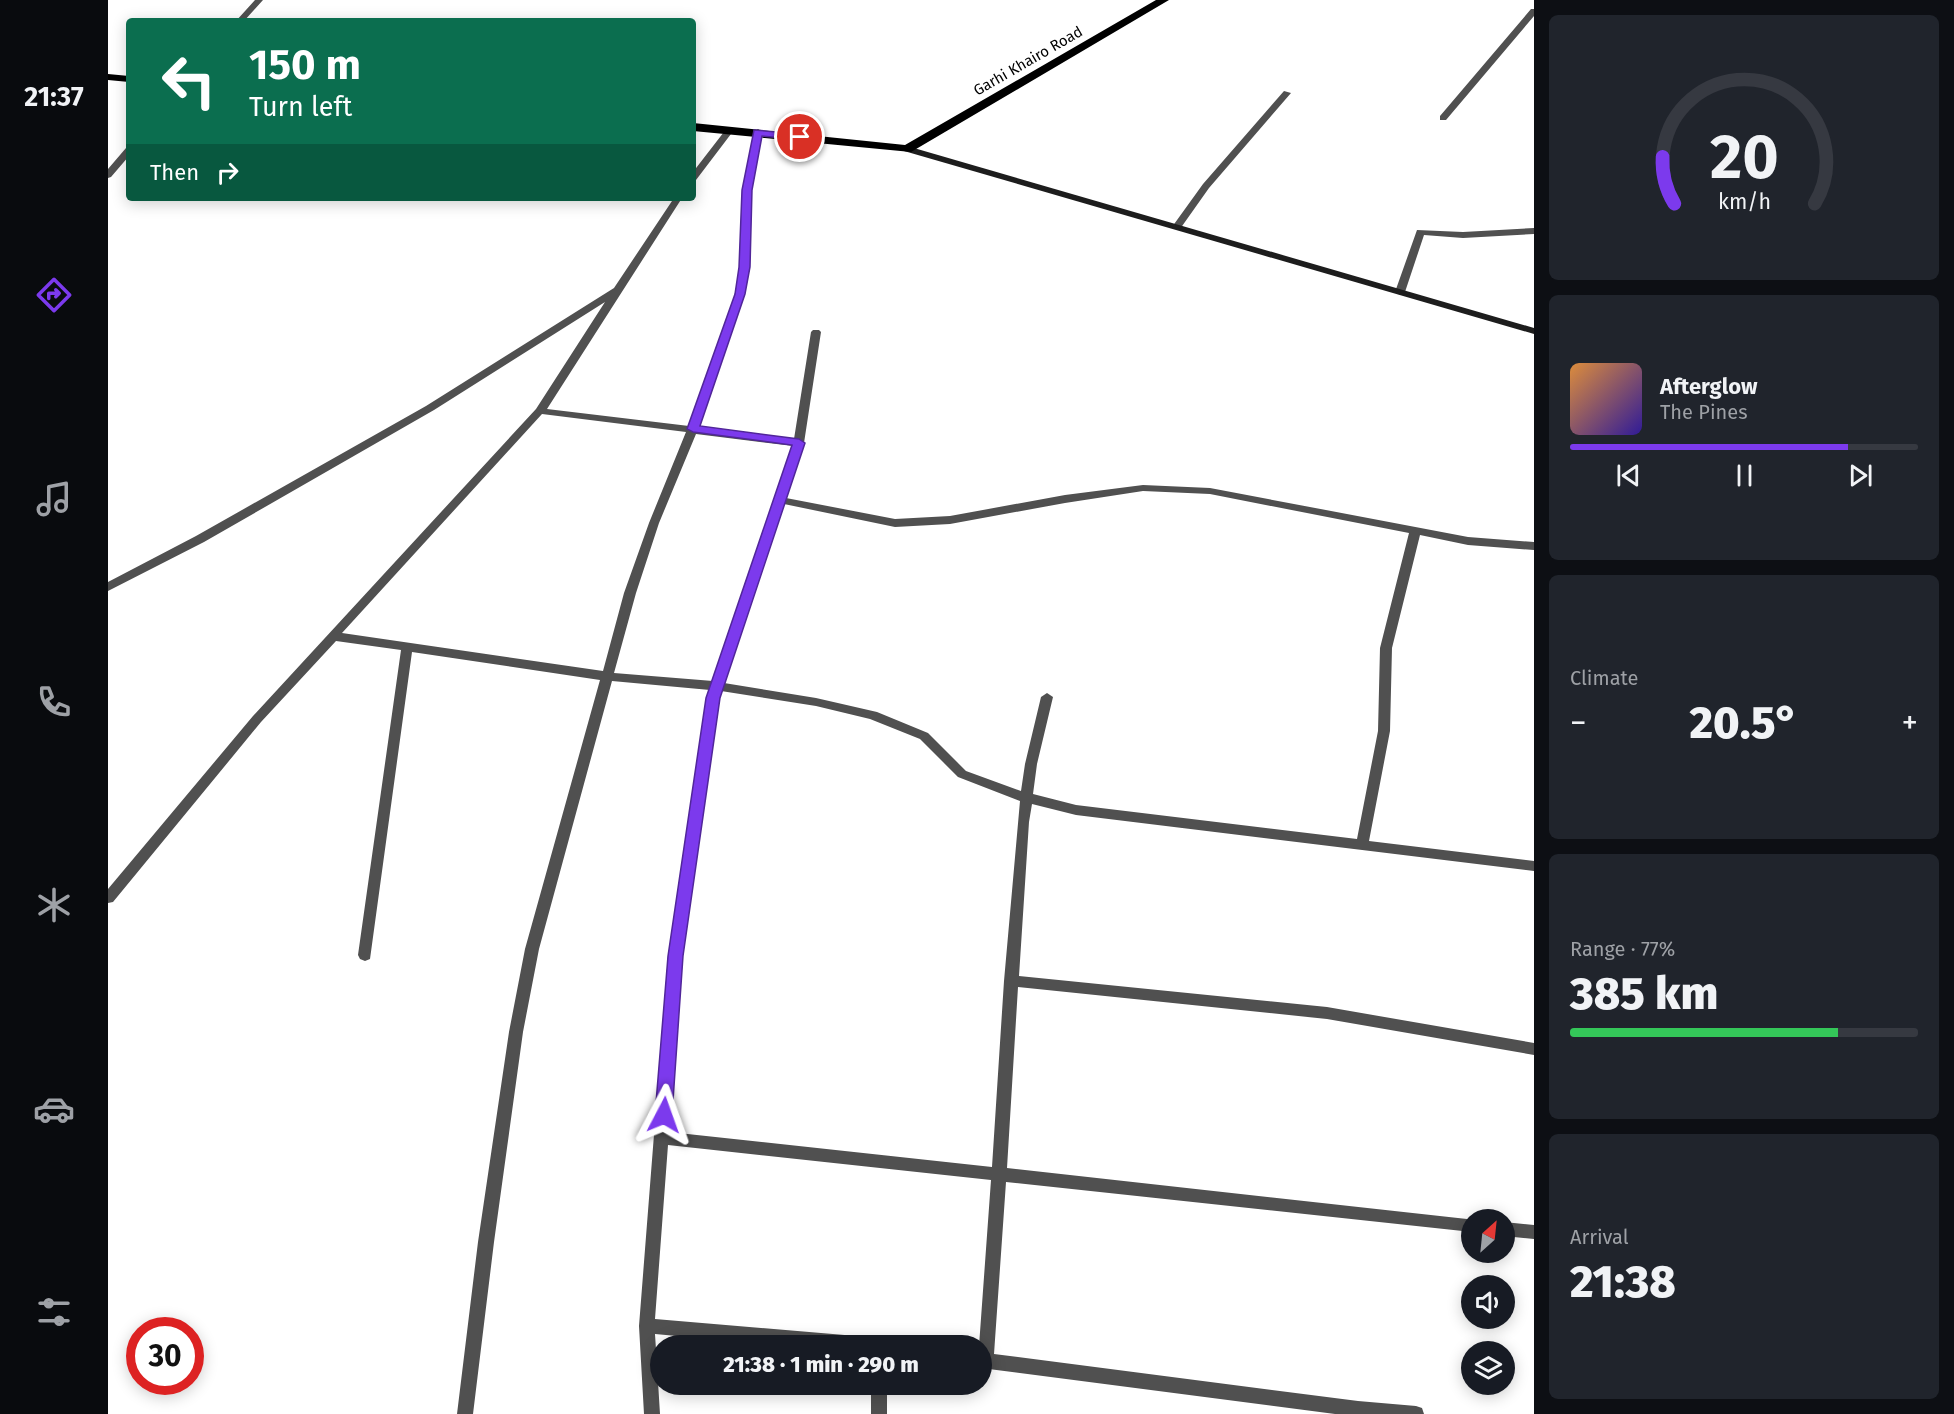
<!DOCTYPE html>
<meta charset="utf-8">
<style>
:root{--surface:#171b24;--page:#20242c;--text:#f1f3f6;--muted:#9ea1a6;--line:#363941;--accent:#7c3aed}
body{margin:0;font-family:"Fira Sans",sans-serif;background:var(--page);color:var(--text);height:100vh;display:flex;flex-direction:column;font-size:22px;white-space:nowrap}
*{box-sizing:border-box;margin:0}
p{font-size:20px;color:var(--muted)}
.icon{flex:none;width:33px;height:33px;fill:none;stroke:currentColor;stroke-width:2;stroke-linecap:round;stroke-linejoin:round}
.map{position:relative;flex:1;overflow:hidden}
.sheet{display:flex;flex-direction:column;gap:15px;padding:15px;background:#0d0f14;width:420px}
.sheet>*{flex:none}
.guide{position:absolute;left:18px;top:18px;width:570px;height:183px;border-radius:6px;box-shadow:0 3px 15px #0003;background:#0b6e4f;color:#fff;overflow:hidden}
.needle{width:39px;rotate:27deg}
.tools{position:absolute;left:1353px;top:1209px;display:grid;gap:12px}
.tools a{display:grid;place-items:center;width:54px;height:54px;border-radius:50%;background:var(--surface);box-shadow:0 3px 15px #0003;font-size:30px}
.speed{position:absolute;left:18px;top:1317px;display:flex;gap:12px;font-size:30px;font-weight:700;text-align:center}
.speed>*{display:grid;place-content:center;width:78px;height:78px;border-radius:50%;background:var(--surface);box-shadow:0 3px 15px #0003;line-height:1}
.speed .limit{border:9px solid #d22;background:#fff;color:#111}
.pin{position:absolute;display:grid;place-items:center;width:51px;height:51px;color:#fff;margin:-26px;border:3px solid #fff;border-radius:50%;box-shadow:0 2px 6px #0007}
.me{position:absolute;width:66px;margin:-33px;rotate:4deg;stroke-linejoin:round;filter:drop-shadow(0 0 4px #0008)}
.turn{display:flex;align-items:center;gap:21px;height:126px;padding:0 24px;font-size:27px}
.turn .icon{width:78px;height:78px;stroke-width:2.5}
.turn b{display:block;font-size:42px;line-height:51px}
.then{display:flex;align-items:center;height:57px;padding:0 24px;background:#0003;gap:12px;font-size:22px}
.big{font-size:45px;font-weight:800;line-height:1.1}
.sheet .card{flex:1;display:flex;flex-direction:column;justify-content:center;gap:9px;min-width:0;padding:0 21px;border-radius:9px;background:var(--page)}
.sheet .dial{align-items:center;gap:0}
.dial svg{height:156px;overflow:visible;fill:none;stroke:var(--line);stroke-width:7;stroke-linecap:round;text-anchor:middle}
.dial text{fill:var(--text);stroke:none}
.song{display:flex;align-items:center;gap:18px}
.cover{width:72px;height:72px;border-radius:9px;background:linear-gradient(135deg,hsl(30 70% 55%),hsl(250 70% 35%))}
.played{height:6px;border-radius:3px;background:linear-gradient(90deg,var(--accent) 80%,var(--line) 80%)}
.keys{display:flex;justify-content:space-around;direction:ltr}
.heat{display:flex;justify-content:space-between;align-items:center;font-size:33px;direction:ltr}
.charge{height:9px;border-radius:4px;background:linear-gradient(90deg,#34c759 77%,var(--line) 0)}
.trip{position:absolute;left:542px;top:1335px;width:342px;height:60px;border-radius:30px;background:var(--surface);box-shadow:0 3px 15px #0003;font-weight:800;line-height:60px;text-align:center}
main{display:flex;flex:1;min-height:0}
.tab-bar{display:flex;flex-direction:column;width:108px;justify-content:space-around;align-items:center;background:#090b0e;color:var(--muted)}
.tab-bar .icon{width:42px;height:42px}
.tab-bar .current{color:var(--accent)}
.tab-bar b{font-size:27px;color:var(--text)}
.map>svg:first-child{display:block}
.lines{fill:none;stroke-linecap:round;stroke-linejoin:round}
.minor{fill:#505050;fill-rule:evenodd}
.secondary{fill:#1d1d1d;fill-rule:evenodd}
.trunk{fill:#000;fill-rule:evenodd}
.route{fill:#7c3aed;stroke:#51269a;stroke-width:1.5}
.labels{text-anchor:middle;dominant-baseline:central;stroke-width:4.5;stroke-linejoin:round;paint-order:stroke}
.far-street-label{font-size:15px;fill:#000;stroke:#fff}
</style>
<main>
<nav class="tab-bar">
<b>21:37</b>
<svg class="icon current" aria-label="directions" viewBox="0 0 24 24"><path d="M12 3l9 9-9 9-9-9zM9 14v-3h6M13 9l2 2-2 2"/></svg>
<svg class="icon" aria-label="music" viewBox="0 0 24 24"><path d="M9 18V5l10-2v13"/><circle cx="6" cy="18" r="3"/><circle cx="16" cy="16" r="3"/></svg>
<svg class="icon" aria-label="phone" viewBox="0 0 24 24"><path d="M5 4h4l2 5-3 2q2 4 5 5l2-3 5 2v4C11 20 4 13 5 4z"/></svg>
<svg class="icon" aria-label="climate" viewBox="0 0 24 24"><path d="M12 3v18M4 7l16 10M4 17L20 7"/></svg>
<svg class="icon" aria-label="car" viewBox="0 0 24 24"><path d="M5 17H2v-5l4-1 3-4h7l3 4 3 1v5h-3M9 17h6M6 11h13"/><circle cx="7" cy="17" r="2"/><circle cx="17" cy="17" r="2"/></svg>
<svg class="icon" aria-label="filters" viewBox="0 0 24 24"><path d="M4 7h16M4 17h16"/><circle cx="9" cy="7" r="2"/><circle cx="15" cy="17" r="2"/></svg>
</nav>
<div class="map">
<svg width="1426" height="1414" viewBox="0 0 1426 1414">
<rect width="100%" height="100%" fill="#fff"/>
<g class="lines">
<path class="minor" d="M 147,0 L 155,0 L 136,21 L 128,21 Z
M 1423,9 L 1426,9 L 1426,16 L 1338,120 L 1332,120 L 1332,116 Z
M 1176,91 L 1183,93 L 1101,188 L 1072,229 L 1066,229 L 1064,227 L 1095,184 Z
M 622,127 L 626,130 L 588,180 L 585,181 L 585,172 L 619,128 Z
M 650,129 L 654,132 L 643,191 L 642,267 L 637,294 L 591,427 L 686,439 L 703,332 L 705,330 L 711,330 L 713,332 L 696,443 L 678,498 L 787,519 L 842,516 L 957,495 L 1035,485 L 1102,488 L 1360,537 L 1426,542 L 1426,550 L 1360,545 L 1312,535 L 1284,648 L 1282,731 L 1261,841 L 1426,861 L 1426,871 L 968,815 L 924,804 L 921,822 L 911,976 L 1219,1007 L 1426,1043 L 1426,1055 L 1219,1019 L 910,987 L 899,1168 L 1368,1220 L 1364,1220 L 1364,1232 L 898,1182 L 886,1354 L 1250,1401 L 1308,1406 L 1314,1408 L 1316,1414 L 1227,1414 L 873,1368 L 873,1346 L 871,1346 L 883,1180 L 560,1145 L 547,1319 L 772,1338 L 778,1341 L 780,1346 L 678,1346 L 547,1334 L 552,1414 L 536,1414 L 531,1326 L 560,956 L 599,698 L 602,690 L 504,681 L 431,949 L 415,1032 L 386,1242 L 365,1414 L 349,1414 L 370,1242 L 401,1032 L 417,949 L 492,680 L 304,652 L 262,959 L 257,961 L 252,959 L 250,955 L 293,650 L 228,641 L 153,722 L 5,902 L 0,903 L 0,889 L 145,716 L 428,409 L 497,302 L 326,410 L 96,542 L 0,591 L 0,582 L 88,536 L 318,406 L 506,288 L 566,198 L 574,198 L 439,409 L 581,426 L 627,294 L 632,267 L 635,191 L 646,132 ZM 434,414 L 578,432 L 541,523 L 516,593 L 495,671 L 234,633 ZM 588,434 L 685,446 L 605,681 L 506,673 L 528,593 L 551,523 ZM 1035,491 L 1102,494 L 1301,533 L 1272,648 L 1270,731 L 1249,839 L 968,805 L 925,794 L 929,764 L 945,697 L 939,693 L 933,697 L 917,764 L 913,791 L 858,771 L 820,733 L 769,712 L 708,698 L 616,683 L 676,504 L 787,527 L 842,524 L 957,503 ZM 613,691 L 708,706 L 762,719 L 812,739 L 850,777 L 912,801 L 896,981 L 884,1167 L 561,1132 L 574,956 Z
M 21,147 L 21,156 L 3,177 L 0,178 L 0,169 L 18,148 Z
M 1426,228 L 1426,234 L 1355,238 L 1316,235 L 1297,292 L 1292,295 L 1287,292 L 1309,230 L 1355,232 Z
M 1396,1222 L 1426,1225 L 1426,1239 L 1396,1236 Z
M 763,1384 L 779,1384 L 779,1414 L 763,1414 Z"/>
<path class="secondary" d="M 799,146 L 1426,328 L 1426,334 L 796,151 L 795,149 Z"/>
<path class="trunk" d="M 1048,0 L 1061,0 L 803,152 L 585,131 L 585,123 L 797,145 Z
M 0,74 L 21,76 L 21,82 L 0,80 Z"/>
</g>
<path class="route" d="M 646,130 L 692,134 L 697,137 L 692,140 L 654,136 L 644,190 L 642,267 L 637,294 L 592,426 L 691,439 L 697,443 L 612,698 L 575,956 L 564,1115 L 561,1120 L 556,1122 L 550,1120 L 547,1115 L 560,956 L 598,698 L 684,445 L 585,432 L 579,429 L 627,294 L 631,267 L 634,190 Z"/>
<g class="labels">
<g class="far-street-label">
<text transform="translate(920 61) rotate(-30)">Garhi Khairo Road</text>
</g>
</g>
</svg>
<div class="tools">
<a><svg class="needle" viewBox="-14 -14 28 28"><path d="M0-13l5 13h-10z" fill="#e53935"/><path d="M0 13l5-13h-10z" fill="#9ea1a6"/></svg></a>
<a><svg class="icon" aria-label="sound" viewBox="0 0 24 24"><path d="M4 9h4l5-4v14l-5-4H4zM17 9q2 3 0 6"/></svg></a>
<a><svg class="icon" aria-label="layers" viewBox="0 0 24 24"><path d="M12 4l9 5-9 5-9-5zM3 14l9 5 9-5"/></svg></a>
</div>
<div class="speed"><div class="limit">30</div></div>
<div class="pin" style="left:692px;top:137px;background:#d93025"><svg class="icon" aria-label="arrive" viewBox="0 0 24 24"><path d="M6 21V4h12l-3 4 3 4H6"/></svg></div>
<svg class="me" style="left:556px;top:1115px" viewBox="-20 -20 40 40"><path d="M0-17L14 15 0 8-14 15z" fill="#7c3aed" stroke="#fff" stroke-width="4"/></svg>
<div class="trip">21:38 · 1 min · 290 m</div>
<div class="guide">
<div class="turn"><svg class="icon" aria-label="left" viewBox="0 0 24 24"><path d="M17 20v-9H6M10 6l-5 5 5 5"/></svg><div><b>150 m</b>Turn left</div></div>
<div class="then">Then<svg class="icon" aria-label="right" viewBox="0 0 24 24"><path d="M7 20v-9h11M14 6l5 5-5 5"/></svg></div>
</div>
</div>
<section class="sheet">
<div class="card dial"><svg viewBox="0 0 100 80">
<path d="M14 69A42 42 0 1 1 86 69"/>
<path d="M14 69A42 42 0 0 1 8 45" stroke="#7c3aed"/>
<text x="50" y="56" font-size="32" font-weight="700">20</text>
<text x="50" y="72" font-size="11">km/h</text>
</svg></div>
<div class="card">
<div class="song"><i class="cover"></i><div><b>Afterglow</b><p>The Pines</p></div></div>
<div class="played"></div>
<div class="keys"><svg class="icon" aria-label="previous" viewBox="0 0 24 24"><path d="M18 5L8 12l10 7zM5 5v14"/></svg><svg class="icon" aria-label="pause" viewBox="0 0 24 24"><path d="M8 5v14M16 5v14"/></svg><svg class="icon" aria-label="next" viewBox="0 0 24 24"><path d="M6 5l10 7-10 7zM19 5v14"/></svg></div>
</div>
<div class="card"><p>Climate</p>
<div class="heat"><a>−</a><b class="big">20.5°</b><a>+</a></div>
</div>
<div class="card"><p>Range · 77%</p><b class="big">385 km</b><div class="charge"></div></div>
<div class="card"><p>Arrival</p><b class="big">21:38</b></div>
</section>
</main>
